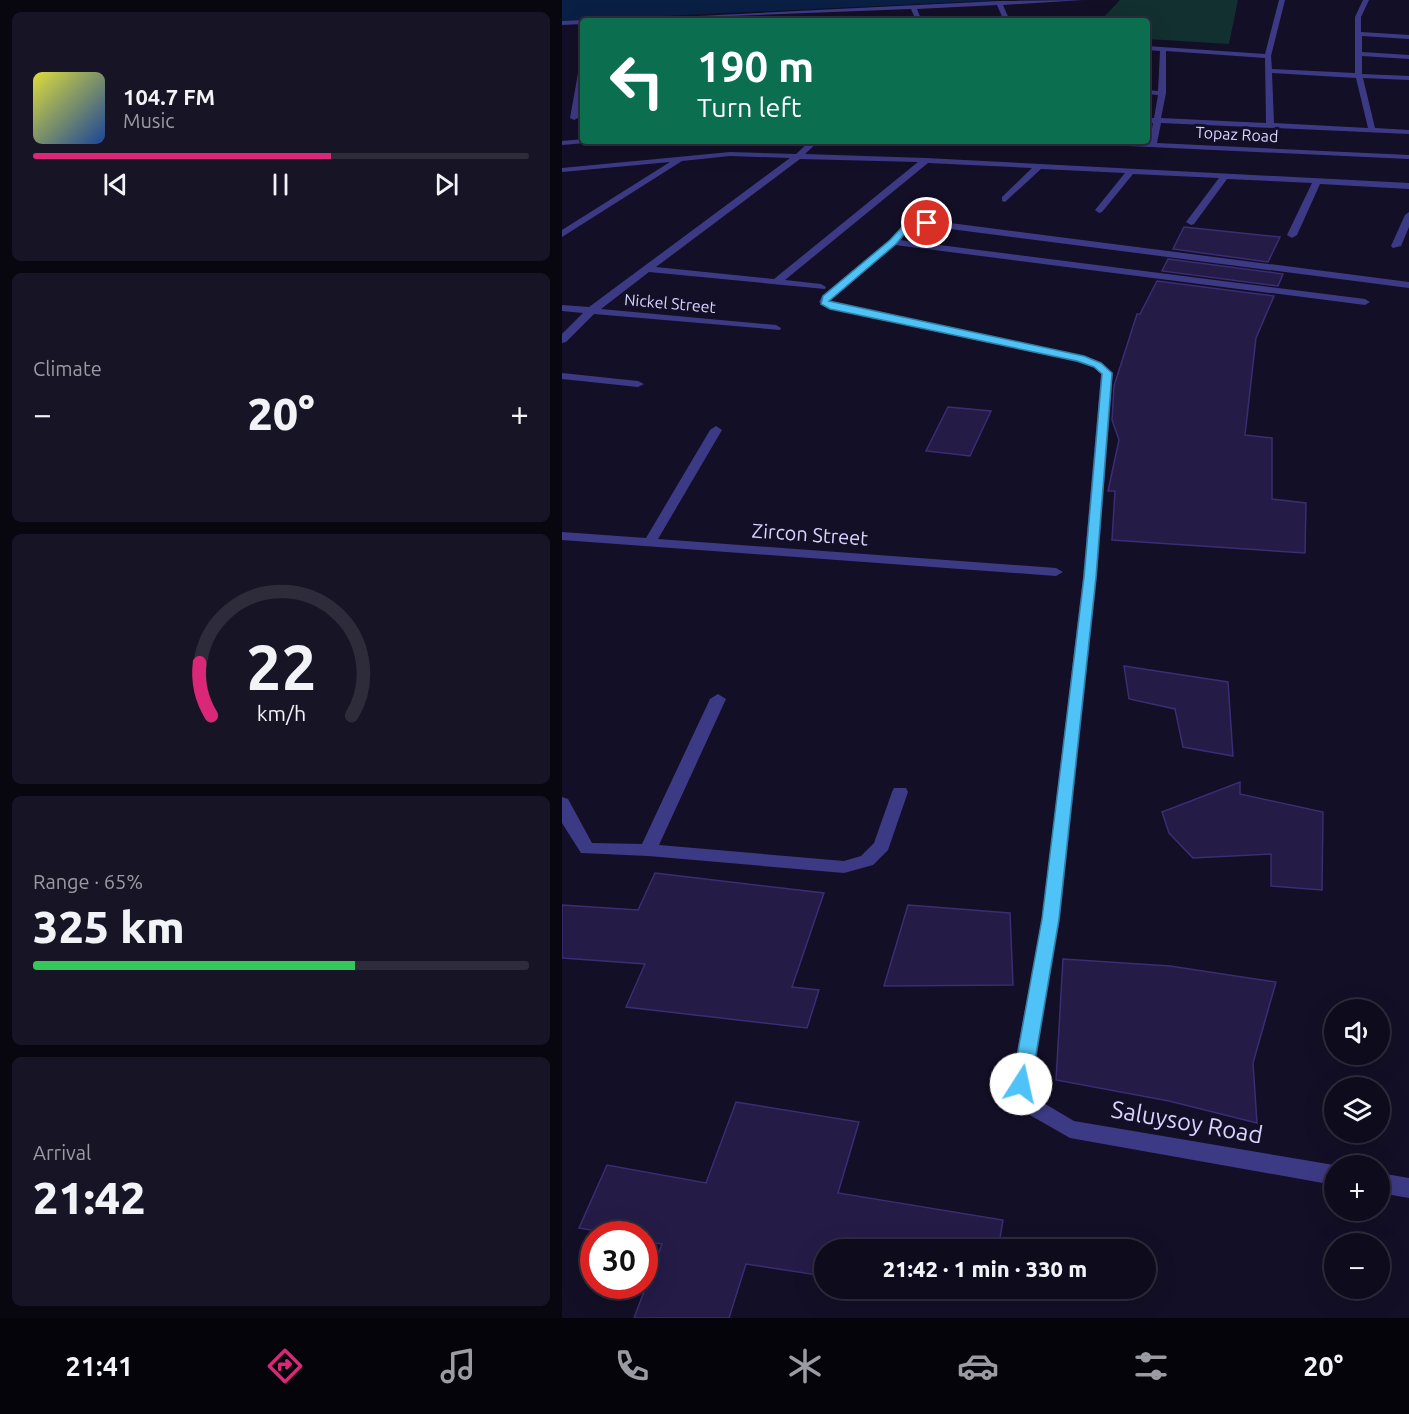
<!DOCTYPE html>
<meta charset="utf-8">
<style>
:root{--surface:#0e0b1c;--page:#171425;--text:#f1f3f6;--muted:#9b9ba3;--line:#2e2b3b;--accent:#db2777}
body{margin:0;font-family:Ubuntu,sans-serif;background:var(--page);color:var(--text);height:100vh;display:flex;flex-direction:column;font-size:22px;white-space:nowrap}
*{box-sizing:border-box;margin:0}
p{font-size:20px;color:var(--muted)}
.icon{flex:none;width:33px;height:33px;fill:none;stroke:currentColor;stroke-width:2;stroke-linecap:round;stroke-linejoin:round}
.map{position:relative;flex:1;overflow:hidden}
.sheet{display:flex;flex-direction:column;gap:12px;padding:12px;background:#08060f;width:562px}
.sheet>*{flex:none}
.hud{position:absolute;left:18px;top:18px;width:570px;height:126px;border-radius:6px;box-shadow:0 6px 24px #0002,0 0 0 2px var(--line);background:#0b6e4f;color:#fff;overflow:hidden}
.tools{position:absolute;left:762px;top:999px;display:grid;gap:12px}
.tools a{display:grid;place-items:center;width:66px;height:66px;border-radius:50%;background:var(--surface);box-shadow:0 6px 24px #0002,0 0 0 2px var(--line);font-size:30px}
.speed{position:absolute;left:18px;top:1221px;display:flex;gap:12px;font-size:30px;font-weight:700;text-align:center}
.speed>*{display:grid;place-content:center;width:78px;height:78px;border-radius:50%;background:var(--surface);box-shadow:0 6px 24px #0002,0 0 0 2px var(--line);line-height:1}
.speed .limit{border:9px solid #d22;background:#fff;color:#111}
.pin{position:absolute;display:grid;place-items:center;width:51px;height:51px;color:#fff;margin:-26px;border:3px solid #fff;border-radius:50%;box-shadow:0 2px 6px #0007}
.me{position:absolute;width:66px;margin:-33px;rotate:10deg;stroke-linejoin:round;filter:drop-shadow(0 0 4px #0008)}
.turn{display:flex;align-items:center;gap:21px;height:126px;padding:0 18px;font-size:27px}
.turn .icon{width:78px;height:78px;stroke-width:2.5}
.turn b{display:block;font-size:42px;line-height:51px}
.big{font-size:45px;font-weight:800;line-height:1.1}
.sheet .card{flex:1;display:flex;flex-direction:column;justify-content:center;gap:9px;min-width:0;padding:0 21px;border-radius:9px;background:var(--page)}
.sheet .dial{align-items:center;gap:0}
.dial svg{height:156px;overflow:visible;fill:none;stroke:var(--line);stroke-width:7;stroke-linecap:round;text-anchor:middle}
.dial text{fill:var(--text);stroke:none}
.song{display:flex;align-items:center;gap:18px}
.cover{width:72px;height:72px;border-radius:9px;background:linear-gradient(135deg,hsl(60 70% 55%),hsl(220 70% 35%))}
.played{height:6px;border-radius:3px;background:linear-gradient(90deg,var(--accent) 60%,var(--line) 60%)}
.keys{display:flex;justify-content:space-around;direction:ltr}
.heat{display:flex;justify-content:space-between;align-items:center;font-size:33px;direction:ltr}
.charge{height:9px;border-radius:4px;background:linear-gradient(90deg,#34c759 65%,var(--line) 0)}
.trip{position:absolute;left:252px;top:1239px;width:342px;height:60px;border-radius:30px;background:var(--surface);box-shadow:0 6px 24px #0002,0 0 0 2px var(--line);font-weight:800;line-height:60px;text-align:center}
.tabs{display:flex;height:96px;justify-content:space-around;align-items:center;background:#06040b;color:var(--muted)}
.tabs .icon{width:42px;height:42px}
.tabs .current{color:var(--accent)}
.tabs b{font-size:27px;color:var(--text)}
main{display:flex;flex:1;min-height:0}
.map>svg:first-child{display:block}
.green{fill:#12302f}
.water{fill:#0a1f44}
.building{fill:#241b47;stroke:#3b2d73;stroke-width:1.5}
.lines{fill:none;stroke-linecap:round;stroke-linejoin:round}
.minor{fill:#3d3a85;fill-rule:evenodd}
.route{fill:#4fc3f7;stroke:#337fa1;stroke-width:1.5}
.labels{text-anchor:middle;dominant-baseline:central;stroke-width:6;stroke-linejoin:round;paint-order:stroke}
.far-street-label{font-size:16px;fill:#d9d4ff;stroke:#130f26}
.street-label{font-size:20px;fill:#d9d4ff;stroke:#130f26}
.near-street-label{font-size:24px;fill:#d9d4ff;stroke:#130f26}
</style>
<main>
<section class="sheet">
<div class="card">
<div class="song"><i class="cover"></i><div><b>104.7 FM</b><p>Music</p></div></div>
<div class="played"></div>
<div class="keys"><svg class="icon" aria-label="previous" viewBox="0 0 24 24"><path d="M18 5L8 12l10 7zM5 5v14"/></svg><svg class="icon" aria-label="pause" viewBox="0 0 24 24"><path d="M8 5v14M16 5v14"/></svg><svg class="icon" aria-label="next" viewBox="0 0 24 24"><path d="M6 5l10 7-10 7zM19 5v14"/></svg></div>
</div>
<div class="card"><p>Climate</p>
<div class="heat"><a>−</a><b class="big">20°</b><a>+</a></div>
</div>
<div class="card dial"><svg viewBox="0 0 100 80">
<path d="M14 69A42 42 0 1 1 86 69"/>
<path d="M14 69A42 42 0 0 1 8 42" stroke="#db2777"/>
<text x="50" y="56" font-size="32" font-weight="700">22</text>
<text x="50" y="72" font-size="11">km/h</text>
</svg></div>
<div class="card"><p>Range · 65%</p><b class="big">325 km</b><div class="charge"></div></div>
<div class="card"><p>Arrival</p><b class="big">21:42</b></div>
</section>
<div class="map">
<svg width="847" height="1318" viewBox="0 0 847 1318">
<rect width="100%" height="100%" fill="#130f26"/>
<path class="green" d="M 558,0 L 676,0 L 667,44 L 585,39 L 585,21 L 538,21 Z"/>
<path class="water" d="M 0,0 L 439,0 L 0,21 Z"/>
<path class="building" d="M 622,227 L 718,237 L 706,262 L 611,249 Z
M 606,259 L 721,274 L 716,286 L 600,271 Z
M 595,281 L 712,296 L 694,338 L 683,435 L 710,438 L 710,499 L 744,503 L 743,553 L 550,540 L 553,491 L 546,491 L 557,440 L 550,420 L 552,386 L 575,314 L 578,314 Z
M 386,407 L 429,411 L 408,456 L 364,451 Z
M 562,666 L 666,682 L 671,756 L 621,747 L 613,709 L 567,699 Z
M 678,782 L 678,794 L 761,812 L 760,890 L 709,886 L 709,854 L 631,858 L 607,833 L 600,812 Z
M 93,873 L 262,893 L 230,987 L 257,990 L 245,1028 L 64,1007 L 83,964 L 0,958 L 0,905 L 76,910 Z
M 346,905 L 448,913 L 451,985 L 322,986 Z
M 501,959 L 608,966 L 714,982 L 691,1063 L 695,1123 L 607,1101 L 494,1080 Z
M 174,1102 L 297,1122 L 276,1193 L 441,1220 L 436,1250 L 262,1250 L 262,1276 L 184,1264 L 167,1318 L 72,1318 L 100,1244 L 82,1241 L 82,1234 L 51,1234 L 17,1228 L 45,1165 L 144,1183 Z
M 369,1288 L 429,1288 L 427,1298 Z"/>
<g class="lines">
<path class="minor" d="M 521,0 L 441,5 L 448,21 L 442,21 L 435,5 L 355,9 L 360,21 L 354,21 L 349,9 L 36,21 L 437,1 Z
M 717,0 L 723,0 L 709,56 L 710,69 L 793,73 L 793,17 L 801,0 L 807,0 L 799,17 L 799,32 L 847,35 L 847,39 L 800,36 L 800,52 L 847,55 L 847,59 L 800,56 L 800,74 L 847,76 L 847,80 L 801,78 L 813,128 L 847,130 L 847,134 L 599,123 L 595,143 L 847,155 L 847,159 L 503,143 L 499,141 L 587,143 L 591,123 L 585,122 L 585,118 L 592,118 L 596,95 L 585,94 L 585,90 L 596,91 L 598,51 L 585,50 L 585,46 L 703,54 ZM 604,51 L 703,58 L 704,123 L 599,118 L 604,93 ZM 710,73 L 794,78 L 806,128 L 712,123 Z
M 537,19 L 540,20 L 541,21 L 534,21 Z
M 0,21 L 21,20 L 23,21 L 21,21 L 21,24 L 0,25 Z
M 21,60 L 21,84 L 16,118 L 12,120 L 8,118 L 18,62 Z
M 21,139 L 21,141 L 25,141 L 24,143 L 0,145 L 0,141 Z
M 248,141 L 257,141 L 243,154 L 364,158 L 847,183 L 847,189 L 758,184 L 735,235 L 730,238 L 725,235 L 750,183 L 665,179 L 632,224 L 629,225 L 624,222 L 657,178 L 571,174 L 540,212 L 537,213 L 533,210 L 563,173 L 479,169 L 443,202 L 440,201 L 440,197 L 470,168 L 366,163 L 223,280 L 259,284 L 264,287 L 263,289 L 87,272 L 39,309 L 214,325 L 219,328 L 218,330 L 32,314 L 4,342 L 0,343 L 0,334 L 21,313 L 0,311 L 0,305 L 27,307 L 228,158 L 168,156 L 120,161 L 0,237 L 0,230 L 108,162 L 0,172 L 0,168 L 168,152 L 234,154 ZM 238,159 L 356,162 L 212,279 L 94,267 Z
M 847,212 L 847,227 L 839,246 L 831,248 L 829,246 L 843,215 Z
M 365,220 L 847,282 L 847,288 L 365,226 L 348,229 L 338,240 L 803,299 L 808,302 L 803,305 L 333,245 L 268,301 L 522,357 L 540,363 L 551,373 L 535,577 L 498,919 L 470,1083 L 480,1102 L 512,1121 L 772,1165 L 772,1185 L 508,1138 L 466,1114 L 449,1084 L 480,919 L 521,577 L 539,374 L 532,367 L 515,362 L 269,309 L 257,302 L 260,296 L 328,240 L 342,225 Z
M 0,373 L 76,381 L 82,384 L 76,387 L 0,379 Z
M 154,426 L 160,430 L 96,539 L 494,568 L 501,572 L 494,576 L 0,540 L 0,532 L 84,538 L 148,430 Z
M 156,694 L 164,699 L 97,845 L 282,861 L 299,856 L 312,843 L 330,792 L 332,788 L 344,788 L 346,792 L 326,850 L 311,865 L 282,873 L 86,856 L 19,853 L 0,823 L 0,797 L 6,799 L 30,843 L 80,844 L 148,699 Z
M 818,1173 L 847,1178 L 847,1198 L 818,1193 Z"/>
</g>
<path class="route" d="M 365,221 L 369,223 L 368,225 L 347,229 L 334,244 L 267,301 L 522,356 L 539,363 L 550,373 L 534,577 L 497,919 L 469,1084 L 466,1090 L 459,1092 L 452,1090 L 450,1084 L 480,919 L 522,577 L 540,374 L 532,367 L 515,361 L 268,309 L 259,304 L 261,296 L 328,240 L 342,225 Z"/>
<g class="labels">
<g class="far-street-label">
<text transform="translate(675 134) rotate(3)">Topaz Road</text>
<text transform="translate(108 303) rotate(5)">Nickel Street</text>
</g>
<g class="street-label">
<text transform="translate(248 534) rotate(4)">Zircon Street</text>
</g>
<g class="near-street-label">
<text transform="translate(625 1122) rotate(10)">Saluysoy Road</text>
</g>
</g>
</svg>
<div class="tools">
<a><svg class="icon" aria-label="sound" viewBox="0 0 24 24"><path d="M4 9h4l5-4v14l-5-4H4zM17 9q2 3 0 6"/></svg></a>
<a><svg class="icon" aria-label="layers" viewBox="0 0 24 24"><path d="M12 4l9 5-9 5-9-5zM3 14l9 5 9-5"/></svg></a>
<a>+</a>
<a>−</a>
</div>
<div class="speed"><div class="limit">30</div></div>
<div class="pin" style="left:365px;top:223px;background:#d93025"><svg class="icon" aria-label="arrive" viewBox="0 0 24 24"><path d="M6 21V4h12l-3 4 3 4H6"/></svg></div>
<svg class="me" style="left:459px;top:1084px" viewBox="-20 -20 40 40"><circle r="19" fill="#fff"/><path d="M0-13L10 11 0 6-10 11z" fill="#4fc3f7"/></svg>
<div class="trip">21:42 · 1 min · 330 m</div>
<div class="hud">
<div class="turn"><svg class="icon" aria-label="left" viewBox="0 0 24 24"><path d="M17 20v-9H6M10 6l-5 5 5 5"/></svg><div><b>190 m</b>Turn left</div></div>
</div>
</div>
</main>
<nav class="tabs">
<b>21:41</b>
<svg class="icon current" aria-label="directions" viewBox="0 0 24 24"><path d="M12 3l9 9-9 9-9-9zM9 14v-3h6M13 9l2 2-2 2"/></svg>
<svg class="icon" aria-label="music" viewBox="0 0 24 24"><path d="M9 18V5l10-2v13"/><circle cx="6" cy="18" r="3"/><circle cx="16" cy="16" r="3"/></svg>
<svg class="icon" aria-label="phone" viewBox="0 0 24 24"><path d="M5 4h4l2 5-3 2q2 4 5 5l2-3 5 2v4C11 20 4 13 5 4z"/></svg>
<svg class="icon" aria-label="climate" viewBox="0 0 24 24"><path d="M12 3v18M4 7l16 10M4 17L20 7"/></svg>
<svg class="icon" aria-label="car" viewBox="0 0 24 24"><path d="M5 17H2v-5l4-1 3-4h7l3 4 3 1v5h-3M9 17h6M6 11h13"/><circle cx="7" cy="17" r="2"/><circle cx="17" cy="17" r="2"/></svg>
<svg class="icon" aria-label="filters" viewBox="0 0 24 24"><path d="M4 7h16M4 17h16"/><circle cx="9" cy="7" r="2"/><circle cx="15" cy="17" r="2"/></svg>
<b>20°</b>
</nav>
